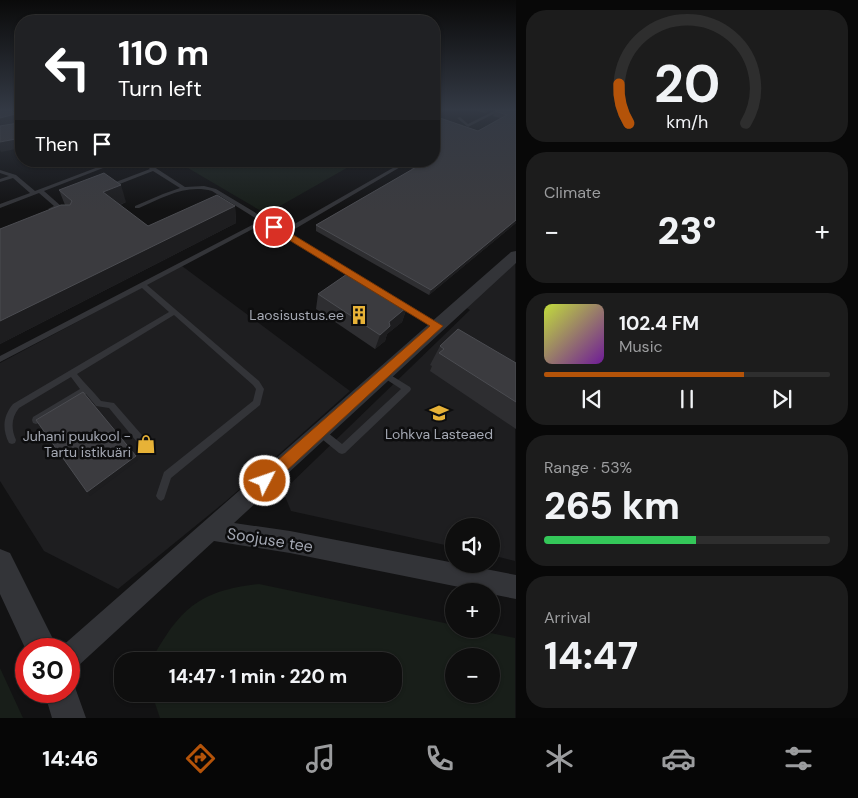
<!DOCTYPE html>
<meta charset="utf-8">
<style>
:root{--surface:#0e0e0e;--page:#1c1c1c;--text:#f1f3f6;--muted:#9b9c9e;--line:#2e2e2e;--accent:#b45309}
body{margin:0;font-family:"DM Sans",sans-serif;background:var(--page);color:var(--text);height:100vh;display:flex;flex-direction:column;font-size:19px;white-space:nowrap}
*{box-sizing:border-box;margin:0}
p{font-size:16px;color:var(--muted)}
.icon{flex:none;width:28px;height:28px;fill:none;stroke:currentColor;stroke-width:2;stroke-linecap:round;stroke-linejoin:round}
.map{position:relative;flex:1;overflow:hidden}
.sheet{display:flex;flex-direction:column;gap:10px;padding:10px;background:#080808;width:342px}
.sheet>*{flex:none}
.hud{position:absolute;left:15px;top:15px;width:425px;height:152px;border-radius:20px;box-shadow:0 1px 4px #0004,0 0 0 1px var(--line);background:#202124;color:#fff;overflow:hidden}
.tools{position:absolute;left:445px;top:518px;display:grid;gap:10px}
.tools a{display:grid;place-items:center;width:55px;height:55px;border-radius:50%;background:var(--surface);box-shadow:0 1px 4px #0004,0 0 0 1px var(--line);font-size:25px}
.speed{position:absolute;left:15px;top:638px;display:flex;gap:10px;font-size:25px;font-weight:700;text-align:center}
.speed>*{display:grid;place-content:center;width:65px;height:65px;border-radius:50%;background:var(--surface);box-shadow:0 1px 4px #0004,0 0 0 1px var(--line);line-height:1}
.speed .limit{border:8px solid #d22;background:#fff;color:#111}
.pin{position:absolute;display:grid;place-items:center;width:42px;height:42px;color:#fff;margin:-21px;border:2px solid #fff;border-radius:50%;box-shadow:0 1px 5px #0007}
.me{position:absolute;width:55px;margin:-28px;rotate:49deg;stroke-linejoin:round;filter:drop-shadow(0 0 4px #0008)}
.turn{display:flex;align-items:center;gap:18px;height:105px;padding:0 20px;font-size:22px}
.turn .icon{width:65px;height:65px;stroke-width:2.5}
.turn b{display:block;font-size:35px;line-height:42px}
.then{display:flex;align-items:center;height:48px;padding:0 20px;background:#0003;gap:10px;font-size:19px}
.big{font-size:38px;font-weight:800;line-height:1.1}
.sheet .tile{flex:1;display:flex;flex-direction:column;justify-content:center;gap:8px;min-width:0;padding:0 18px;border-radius:20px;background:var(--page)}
.sheet .dial{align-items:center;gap:0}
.dial svg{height:130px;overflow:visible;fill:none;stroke:var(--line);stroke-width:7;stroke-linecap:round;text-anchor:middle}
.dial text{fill:var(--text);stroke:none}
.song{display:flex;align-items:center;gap:15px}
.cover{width:60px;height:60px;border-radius:8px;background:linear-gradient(135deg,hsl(70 70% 55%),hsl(280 70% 35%))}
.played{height:5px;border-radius:2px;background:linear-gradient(90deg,var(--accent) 70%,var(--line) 70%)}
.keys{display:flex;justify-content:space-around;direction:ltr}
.heat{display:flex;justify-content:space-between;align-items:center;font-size:28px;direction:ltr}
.charge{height:8px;border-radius:4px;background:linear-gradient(90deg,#34c759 53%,var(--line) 0)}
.trip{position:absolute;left:114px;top:652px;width:288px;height:50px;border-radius:20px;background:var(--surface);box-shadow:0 1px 4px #0004,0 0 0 1px var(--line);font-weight:800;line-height:50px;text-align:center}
.dock{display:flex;height:80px;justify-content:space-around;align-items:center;background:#060606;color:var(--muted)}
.dock .icon{width:35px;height:35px}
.dock .on{color:var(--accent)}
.dock b{font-size:22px;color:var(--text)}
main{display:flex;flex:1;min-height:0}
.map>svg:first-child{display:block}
.built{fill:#1e1e20}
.green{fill:#181e19;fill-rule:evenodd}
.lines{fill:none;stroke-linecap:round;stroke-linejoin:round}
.service{fill:#333438;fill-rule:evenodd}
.minor{fill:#333438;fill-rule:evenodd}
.tertiary{fill:#333438;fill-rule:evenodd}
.wall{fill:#2e2e31}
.shaded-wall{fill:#1d1d1f}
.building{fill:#3b3b3f;stroke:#4b4c51}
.route{fill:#b45309;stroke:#753606}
.labels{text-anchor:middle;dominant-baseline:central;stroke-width:5;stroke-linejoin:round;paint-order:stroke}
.poi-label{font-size:14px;fill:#a4a8b3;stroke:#0d0d0e;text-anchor:end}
.near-street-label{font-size:16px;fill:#a4a8b3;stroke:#0d0d0e}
</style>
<main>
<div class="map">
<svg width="516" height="718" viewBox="0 0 516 718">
<rect width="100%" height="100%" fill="#121213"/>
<path class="built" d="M 515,261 L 515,561 L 491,555 L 491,526 L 454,526 L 454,547 L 291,511 L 283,491 L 470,310 L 465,307 Z
M 182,266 L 350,391 L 226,501 L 118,589 L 44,551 L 0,481 L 0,363 Z"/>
<path class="green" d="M 176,161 L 359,161 L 266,214 Z
M 259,584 L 454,625 L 454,629 L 471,629 L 515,638 L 515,718 L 160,718 L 152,694 L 392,694 L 392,661 L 151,661 C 180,609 198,591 259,584 ZM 454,656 L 491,656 L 491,694 L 454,694 Z
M 0,668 L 23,718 L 0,718 Z"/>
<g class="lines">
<path class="service" d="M 496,110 L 501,110 L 468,127 L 457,118 L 460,117 L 468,124 Z
M 114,161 L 121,161 L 44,191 L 61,206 L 53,210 L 48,209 L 54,206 L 39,193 L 0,208 L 0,204 L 30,193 L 13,178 L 0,182 L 0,179 L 9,176 L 0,173 L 0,170 L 16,175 L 35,191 Z
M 140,161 L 145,161 L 185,187 L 204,186 L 216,189 L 284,230 L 398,165 L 402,166 L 288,233 L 360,277 L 360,279 L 356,279 L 264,223 L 147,285 L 259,381 L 264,389 L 260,405 L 171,478 L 164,499 L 161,501 L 158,499 L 156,496 L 164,472 L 253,401 L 256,389 L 253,385 L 174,315 L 77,374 C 85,384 93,391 101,401 L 114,403 L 148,442 L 149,445 L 148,448 L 145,449 L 142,448 L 109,408 L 96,406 L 86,394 L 39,423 L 36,424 L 33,423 L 32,420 L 33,417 L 80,389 L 71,377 L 19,408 C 11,418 11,429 16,440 L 15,443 L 12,444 L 9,443 C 2,429 3,416 13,404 L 169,312 L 142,288 L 0,362 L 0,356 L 260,221 L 212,191 C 185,184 163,198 139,208 L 135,208 L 135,206 L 163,194 L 180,188 L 153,171 L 112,187 L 108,187 L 108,185 L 150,169 Z
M 398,301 L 402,301 L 440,324 L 442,326 L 440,328 L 436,328 L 398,305 L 397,303 Z
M 384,371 L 410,387 L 411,389 L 410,391 L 345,453 L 342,454 L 339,453 L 317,435 L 316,432 L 317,429 L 320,428 L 323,429 L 342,444 L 401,389 L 381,376 L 380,374 L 381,372 Z"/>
<path class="minor" d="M 516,251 L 516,263 L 234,523 L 290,531 L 516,575 L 516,599 L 491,594 L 491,591 L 479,591 L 290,553 L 214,541 L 78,666 L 69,670 L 69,649 L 60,648 L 511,252 Z"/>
<path class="tertiary" d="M 0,549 L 10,553 L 58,649 L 26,650 L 0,594 Z
M 69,678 L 72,679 L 86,718 L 52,718 L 44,691 L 69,691 Z"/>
</g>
<path class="wall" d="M 474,110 L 492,110 L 485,113 Z
M 516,110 L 516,223 L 429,295 L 316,231 L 316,225 L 413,169 L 403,164 L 395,161 L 434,161 L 435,116 L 478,131 L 500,118 L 493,116 L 495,111 Z
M 59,190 L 126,202 L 120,205 L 148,226 L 235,206 L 236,223 L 0,344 L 0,229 L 65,205 Z
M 318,294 L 407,307 L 402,322 L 387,334 L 385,341 L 375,349 L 316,309 Z
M 440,346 L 516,363 L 516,429 L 430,371 L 432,366 L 430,365 Z"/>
<path class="shaded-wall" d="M 440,110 L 447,110 L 434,117 L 434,113 Z
M 486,110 L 492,110 L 485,113 Z
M 15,114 L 18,123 L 0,127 L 0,118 Z
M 21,138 L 21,148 L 1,152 L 0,150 L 0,142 Z
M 121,185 L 126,202 L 108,209 L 103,192 Z
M 235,206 L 236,223 L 0,344 L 0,321 Z
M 516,220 L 516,223 L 429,295 L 431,290 Z
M 407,307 L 402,322 L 387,334 L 385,341 L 375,349 L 380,335 L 389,322 Z
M 136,456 L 138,460 L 90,496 L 87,492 Z"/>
<path class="building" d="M 0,110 L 11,110 L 15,114 L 0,118 Z
M 434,110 L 440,110 L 434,113 Z
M 498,110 L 516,110 L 516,220 L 431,290 L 316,225 L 418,166 L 410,161 L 434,161 L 434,116 L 478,131 L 507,115 L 495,111 Z
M 19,119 L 21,122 L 21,138 L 0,142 L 0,126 L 18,123 Z
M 104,173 L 121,185 L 103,192 L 148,226 L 217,195 L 235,206 L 0,321 L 0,229 L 61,205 L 70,205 L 72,201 L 59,190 Z
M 350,272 L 407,307 L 389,322 L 390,326 L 380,335 L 318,294 Z
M 458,329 L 516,363 L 516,402 L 439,353 L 444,349 L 440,346 Z
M 83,392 L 136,456 L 87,492 L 36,420 Z"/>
<linearGradient id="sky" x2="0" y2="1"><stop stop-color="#0a0a0a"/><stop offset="0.52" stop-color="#333944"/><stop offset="1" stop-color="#333944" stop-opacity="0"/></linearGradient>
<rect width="516" height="210" fill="url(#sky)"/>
<path class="route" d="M 271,225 L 277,225 L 443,326 L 270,486 L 265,488 L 260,486 L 258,481 L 260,476 L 430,326 L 271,229 Z"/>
<defs>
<g id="building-bare" transform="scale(1.5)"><path d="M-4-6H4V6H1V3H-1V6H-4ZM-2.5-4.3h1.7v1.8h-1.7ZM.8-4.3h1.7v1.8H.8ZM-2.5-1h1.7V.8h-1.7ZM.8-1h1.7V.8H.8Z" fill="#e7b237" stroke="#0d0d0e" stroke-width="2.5" paint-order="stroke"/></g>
<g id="school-bare" transform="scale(1.5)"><path d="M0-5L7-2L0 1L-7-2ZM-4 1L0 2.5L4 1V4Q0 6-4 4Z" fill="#e7b237" stroke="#0d0d0e" stroke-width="2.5" paint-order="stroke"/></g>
<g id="shop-bare" transform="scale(1.5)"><path d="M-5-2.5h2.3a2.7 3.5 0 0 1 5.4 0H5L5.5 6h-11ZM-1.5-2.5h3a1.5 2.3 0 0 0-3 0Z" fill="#e7b237" stroke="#0d0d0e" stroke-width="2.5" paint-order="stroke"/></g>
</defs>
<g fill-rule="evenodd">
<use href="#building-bare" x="359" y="315"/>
<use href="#school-bare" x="439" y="413"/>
<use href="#shop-bare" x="146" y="444"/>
</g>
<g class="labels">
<g class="poi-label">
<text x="344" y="315">Laosisustus.ee</text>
<text x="439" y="434" text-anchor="middle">Lohkva Lasteaed</text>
<text x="131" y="436">Juhani puukool -<tspan x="131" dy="16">Tartu istikuäri</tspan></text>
</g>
<g class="near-street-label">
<text transform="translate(270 540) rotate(9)">Soojuse tee</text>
</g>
</g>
</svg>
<div class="tools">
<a><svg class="icon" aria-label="sound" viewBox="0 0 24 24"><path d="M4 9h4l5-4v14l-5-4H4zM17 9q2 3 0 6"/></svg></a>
<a>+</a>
<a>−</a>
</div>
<div class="speed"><div class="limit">30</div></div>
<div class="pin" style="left:274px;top:227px;background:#d93025"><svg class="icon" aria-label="arrive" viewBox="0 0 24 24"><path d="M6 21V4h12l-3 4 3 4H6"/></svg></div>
<svg class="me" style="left:265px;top:481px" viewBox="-20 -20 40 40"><circle r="17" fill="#b45309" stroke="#fff" stroke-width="3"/><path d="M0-11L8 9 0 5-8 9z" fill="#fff"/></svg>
<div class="trip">14:47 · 1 min · 220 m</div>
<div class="hud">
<div class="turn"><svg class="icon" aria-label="left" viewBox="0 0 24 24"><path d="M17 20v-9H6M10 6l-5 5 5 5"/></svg><div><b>110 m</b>Turn left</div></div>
<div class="then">Then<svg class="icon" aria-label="arrive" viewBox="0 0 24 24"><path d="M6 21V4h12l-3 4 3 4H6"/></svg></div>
</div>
</div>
<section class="sheet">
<div class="tile dial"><svg viewBox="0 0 100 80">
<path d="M14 69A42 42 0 1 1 86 69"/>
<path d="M14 69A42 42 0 0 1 8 45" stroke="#b45309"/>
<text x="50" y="56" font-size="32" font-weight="700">20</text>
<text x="50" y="72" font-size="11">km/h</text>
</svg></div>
<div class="tile"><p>Climate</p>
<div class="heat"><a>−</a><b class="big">23°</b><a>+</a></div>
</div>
<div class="tile">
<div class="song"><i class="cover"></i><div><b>102.4 FM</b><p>Music</p></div></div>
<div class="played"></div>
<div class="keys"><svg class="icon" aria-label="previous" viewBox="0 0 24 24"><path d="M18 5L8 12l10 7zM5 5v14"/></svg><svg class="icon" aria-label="pause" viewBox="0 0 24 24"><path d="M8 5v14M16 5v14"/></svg><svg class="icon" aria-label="next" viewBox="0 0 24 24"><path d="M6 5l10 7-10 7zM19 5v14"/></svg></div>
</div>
<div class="tile"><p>Range · 53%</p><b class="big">265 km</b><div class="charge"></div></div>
<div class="tile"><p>Arrival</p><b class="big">14:47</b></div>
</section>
</main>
<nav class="dock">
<b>14:46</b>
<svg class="icon on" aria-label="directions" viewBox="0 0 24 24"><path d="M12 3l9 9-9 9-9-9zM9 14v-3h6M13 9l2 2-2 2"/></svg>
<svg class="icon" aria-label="music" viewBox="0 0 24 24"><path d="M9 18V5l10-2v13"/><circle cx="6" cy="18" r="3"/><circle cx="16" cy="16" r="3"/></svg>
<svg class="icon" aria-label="phone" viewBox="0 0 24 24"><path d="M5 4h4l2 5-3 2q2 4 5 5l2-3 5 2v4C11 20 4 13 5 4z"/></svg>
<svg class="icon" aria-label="climate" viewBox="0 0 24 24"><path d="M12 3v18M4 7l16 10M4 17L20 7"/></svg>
<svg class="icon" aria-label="car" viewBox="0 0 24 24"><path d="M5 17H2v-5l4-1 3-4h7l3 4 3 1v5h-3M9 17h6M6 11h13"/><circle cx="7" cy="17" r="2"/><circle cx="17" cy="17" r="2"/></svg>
<svg class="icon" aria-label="filters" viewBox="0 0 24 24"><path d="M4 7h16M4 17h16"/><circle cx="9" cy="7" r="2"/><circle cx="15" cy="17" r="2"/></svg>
</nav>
